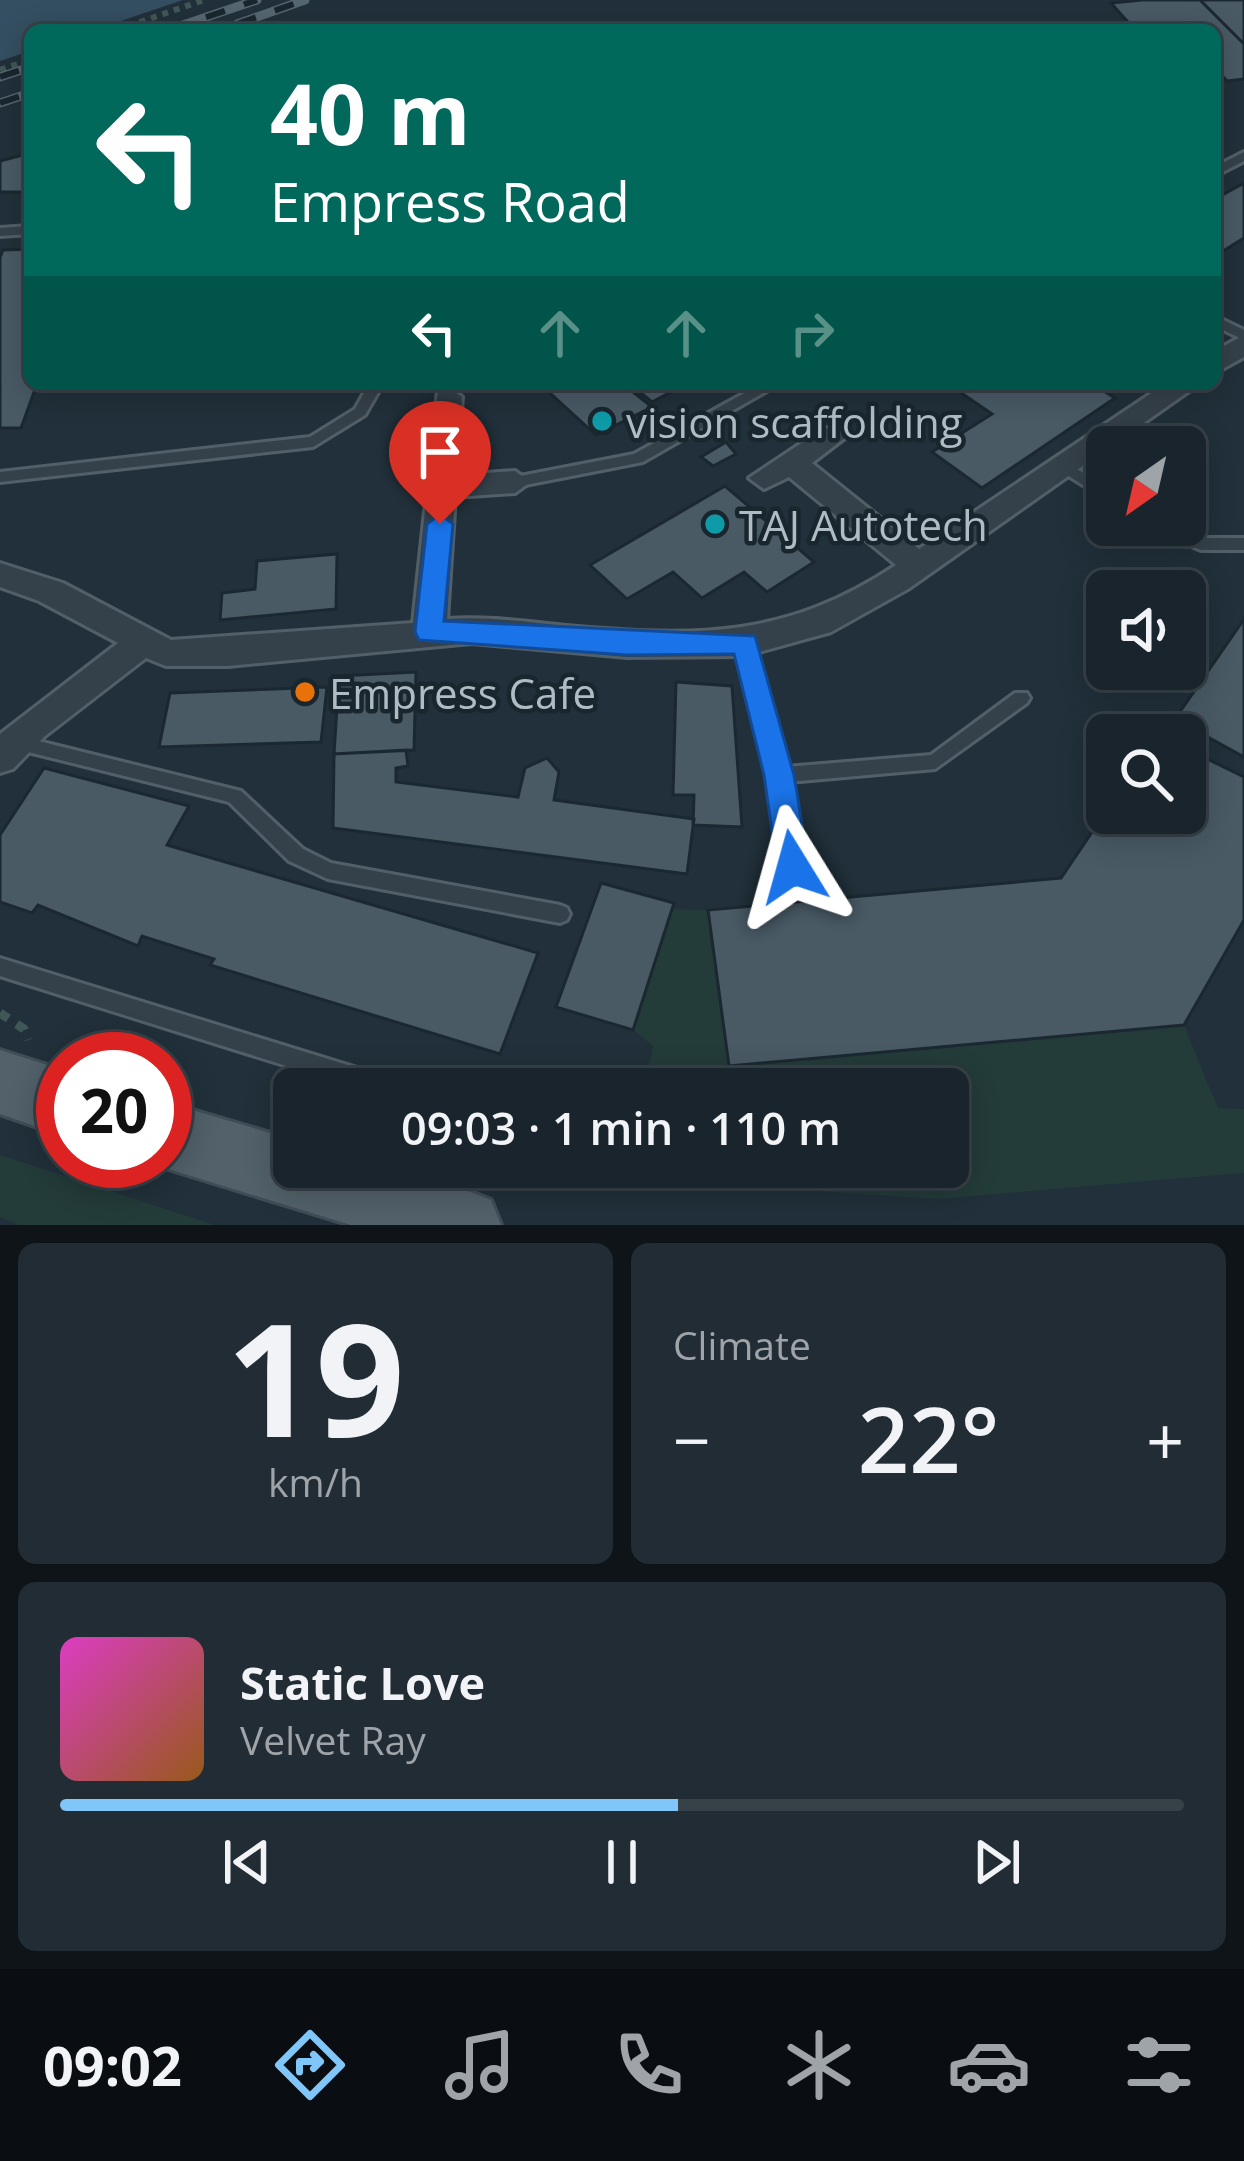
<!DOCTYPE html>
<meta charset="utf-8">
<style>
:root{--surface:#19242c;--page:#222c34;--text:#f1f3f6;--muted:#9fa4a9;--line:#374148;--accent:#81c6f9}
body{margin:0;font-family:"Open Sans",sans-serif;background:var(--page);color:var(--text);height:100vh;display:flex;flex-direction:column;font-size:45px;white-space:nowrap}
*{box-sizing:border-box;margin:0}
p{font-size:39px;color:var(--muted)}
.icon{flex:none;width:66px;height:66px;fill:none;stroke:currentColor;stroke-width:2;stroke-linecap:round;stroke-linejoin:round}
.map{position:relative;height:1225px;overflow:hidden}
.panel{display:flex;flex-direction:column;gap:18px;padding:18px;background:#0e1418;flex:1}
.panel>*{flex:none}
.hud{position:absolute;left:24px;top:24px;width:1197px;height:366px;border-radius:18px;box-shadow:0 6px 30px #0003,0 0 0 3px var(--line);background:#00695c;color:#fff;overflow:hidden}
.needle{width:78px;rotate:214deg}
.fabs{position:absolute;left:1086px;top:426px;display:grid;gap:24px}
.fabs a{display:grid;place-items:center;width:120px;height:120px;border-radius:18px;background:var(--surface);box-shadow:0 6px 30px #0003,0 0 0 3px var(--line);font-size:60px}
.speed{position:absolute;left:36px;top:1032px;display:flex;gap:24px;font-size:60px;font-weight:700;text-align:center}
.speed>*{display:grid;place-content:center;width:156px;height:156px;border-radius:50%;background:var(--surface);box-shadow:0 6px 30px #0003,0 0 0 3px var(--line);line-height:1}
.speed .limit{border:18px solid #d22;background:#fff;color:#111}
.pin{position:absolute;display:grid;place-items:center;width:102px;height:102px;color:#fff;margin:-123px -51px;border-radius:50% 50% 50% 0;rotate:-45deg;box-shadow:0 0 12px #0007}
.pin .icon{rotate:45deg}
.me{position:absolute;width:132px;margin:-66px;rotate:352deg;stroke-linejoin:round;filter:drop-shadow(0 0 9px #0008)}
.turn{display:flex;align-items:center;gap:42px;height:252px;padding:0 48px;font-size:54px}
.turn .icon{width:156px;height:156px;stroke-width:2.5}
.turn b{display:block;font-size:84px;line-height:102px}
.lanes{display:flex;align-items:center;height:114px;padding:0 48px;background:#0003;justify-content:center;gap:60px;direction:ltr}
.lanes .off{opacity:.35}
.big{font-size:90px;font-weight:600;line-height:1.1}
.panel .tile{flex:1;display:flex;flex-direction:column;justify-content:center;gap:18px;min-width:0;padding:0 42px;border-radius:18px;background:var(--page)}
.panel .dial{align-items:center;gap:0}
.dial b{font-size:156px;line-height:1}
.song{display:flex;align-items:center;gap:36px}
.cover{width:144px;height:144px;border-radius:18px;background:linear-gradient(135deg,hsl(310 70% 55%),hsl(30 70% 35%))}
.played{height:12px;border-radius:6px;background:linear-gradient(90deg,var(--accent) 55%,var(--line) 55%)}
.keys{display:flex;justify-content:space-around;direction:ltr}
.heat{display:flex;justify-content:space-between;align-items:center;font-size:66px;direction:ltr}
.panel .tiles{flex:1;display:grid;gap:18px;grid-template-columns:1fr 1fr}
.tile:last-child{grid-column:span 2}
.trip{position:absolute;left:273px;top:1068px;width:696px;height:120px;border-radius:18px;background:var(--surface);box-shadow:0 6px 30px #0003,0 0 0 3px var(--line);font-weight:600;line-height:120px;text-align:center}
.tabs{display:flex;height:192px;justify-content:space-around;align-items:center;background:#0a0e12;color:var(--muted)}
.tabs .icon{width:84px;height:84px}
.tabs .active{color:var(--accent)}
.tabs b{font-size:54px;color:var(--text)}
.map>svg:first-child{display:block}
.green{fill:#233b39}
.water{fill:#344f61}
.building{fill:#495a65;stroke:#1c2831;stroke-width:3}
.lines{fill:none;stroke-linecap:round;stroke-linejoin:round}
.lane-casing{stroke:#525f68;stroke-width:6}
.street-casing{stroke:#525f68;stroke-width:6}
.primary-casing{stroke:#414d56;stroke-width:6}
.path-far1{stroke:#415755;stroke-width:6;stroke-dasharray:6 6;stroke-linecap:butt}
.path{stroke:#415755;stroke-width:9;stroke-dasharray:10 10;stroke-linecap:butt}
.lane{fill:#35414a;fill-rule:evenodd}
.street{fill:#35414a;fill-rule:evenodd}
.primary{fill:#52616a;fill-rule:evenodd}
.rail-casing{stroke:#566671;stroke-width:9}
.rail{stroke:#1a262e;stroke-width:6;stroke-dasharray:20;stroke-linecap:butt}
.route{fill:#1a73e8;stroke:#114b97;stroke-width:3}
.culture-dot{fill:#0f9aa8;stroke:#1a262e;stroke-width:4.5}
.food-dot{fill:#e8710a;stroke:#1a262e;stroke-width:4.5}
.labels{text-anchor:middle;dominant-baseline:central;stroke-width:9;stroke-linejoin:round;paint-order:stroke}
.poi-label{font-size:42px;fill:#afbcc6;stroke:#1a262e;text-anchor:start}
</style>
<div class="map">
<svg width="1244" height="1225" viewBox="0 0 1244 1225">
<rect width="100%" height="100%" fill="#21303a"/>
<path class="green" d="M 672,909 L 708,910 L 729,1066 L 1184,1025 L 1218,1108 L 1244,1109 L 1244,1173 L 938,1199 L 667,1181 L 590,1167 L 948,1167 L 948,1089 L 643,1089 L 653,1046 L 633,1030 Z
M 0,1155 L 215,1225 L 18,1225 L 0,1217 Z"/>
<path class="water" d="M 0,0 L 183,0 L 94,30 L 30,30 L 30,51 L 0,61 Z"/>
<path class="building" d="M 1142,0 L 1200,0 L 1244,44 L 1244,79 L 1227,81 L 1215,68 L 1215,30 L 1135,30 L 1111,3 Z
M 1200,0 L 1244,0 L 1244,44 Z
M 30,153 L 30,192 L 0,192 L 0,161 Z
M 1244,183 L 1244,238 L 1215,256 L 1215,199 Z
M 30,249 L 30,384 L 37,384 L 21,428 L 0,428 L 0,257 L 3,250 Z
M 540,384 L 623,384 L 652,407 L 596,435 Z
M 630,384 L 686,384 L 652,402 Z
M 948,384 L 1093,384 L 1115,398 L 982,488 L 932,452 L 992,414 Z
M 726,442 L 736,454 L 713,466 L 701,457 Z
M 725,486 L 814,562 L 767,592 L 744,572 L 702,598 L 673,572 L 627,599 L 590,565 Z
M 337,554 L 336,609 L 220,620 L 222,593 L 255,589 L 257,561 Z
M 1244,619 L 1244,757 L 1175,719 Z
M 416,672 L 414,750 L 334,754 L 339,676 Z
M 676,682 L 732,686 L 742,827 L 693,825 L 694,795 L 673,795 Z
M 327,687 L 321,742 L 159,747 L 170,693 Z
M 1185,748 L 1244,777 L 1244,920 L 1184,1025 L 729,1066 L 708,910 L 1061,878 L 1107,810 L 1185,813 Z
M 406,750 L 408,766 L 396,768 L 396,782 L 518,797 L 525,768 L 547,758 L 559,772 L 554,800 L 694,819 L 687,874 L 333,828 L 334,754 Z
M 44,768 L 189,806 L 167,845 L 538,953 L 500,1054 L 210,965 L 214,959 L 142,936 L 138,946 L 38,905 L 32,913 L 0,902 L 0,835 Z
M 601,883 L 674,903 L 633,1030 L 556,1007 Z"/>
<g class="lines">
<g class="lane-casing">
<path id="lane" d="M 1244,152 L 1244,161 L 1215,176 L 1215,167 Z
M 30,226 L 30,234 L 0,236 L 0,228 Z
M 1215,316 L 1244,330 L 1244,340 L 1215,326 Z
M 369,384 L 383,384 L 365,415 L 313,447 L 0,482 L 0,472 L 310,437 L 355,409 Z
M 761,384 L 779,384 L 643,462 L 515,487 L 507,482 L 515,477 L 634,454 Z
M 1064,461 L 1107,488 L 1107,500 L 1059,470 L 1056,466 L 1059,462 Z
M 1147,525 L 1170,525 L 1202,538 L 1244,538 L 1244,550 L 1201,550 L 1149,529 Z
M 745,636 L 751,638 L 753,643 L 786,767 L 931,755 L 1015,693 L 1027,693 L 1030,698 L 1027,703 L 935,769 L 789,782 L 803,867 L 800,873 L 793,875 L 786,873 L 783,867 L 770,775 L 737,643 L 739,638 Z
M 14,735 L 241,791 L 303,849 L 331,863 L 560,905 L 567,908 L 570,914 L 567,920 L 560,923 L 328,879 L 289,861 L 229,802 L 8,747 L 5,742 L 8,737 Z
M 0,958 L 393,1079 L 400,1082 L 404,1089 L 360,1089 L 0,976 Z"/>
</g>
<g class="street-casing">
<path id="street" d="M 1244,335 L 1244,357 L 1215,373 L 1215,351 Z
M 1165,384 L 1199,384 L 908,589 L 831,632 L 745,656 L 627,657 L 472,643 L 228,666 L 166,666 L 146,658 L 45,736 L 13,769 L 0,773 L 0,734 L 118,643 L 39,601 L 0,587 L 0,563 L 63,583 L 171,640 L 413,623 L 438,390 L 448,387 L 462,397 L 457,475 L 515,471 L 530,482 L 515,493 L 455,497 L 447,619 C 487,616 527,622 567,626 C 695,637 785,639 896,565 L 789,477 L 764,489 L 749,478 L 821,430 L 831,427 L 846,437 L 812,463 L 919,549 Z"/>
</g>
<g class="primary-casing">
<path id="primary" d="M 0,1050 L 63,1070 L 63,1136 L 0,1114 Z
M 165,1102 L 294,1140 L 294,1167 C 371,1167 418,1170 491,1200 L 501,1225 L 351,1225 L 165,1168 L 147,1161 L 165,1161 Z"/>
</g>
<path class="path-far1" d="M 117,30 L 204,0
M 0,70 L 30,60"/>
<path class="path" d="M 0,1013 L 24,1029 L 28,1040"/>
<use href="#lane" class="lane"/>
<use href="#street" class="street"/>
<use href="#primary" class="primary"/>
<g class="rail-casing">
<path id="rail" d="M 237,24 L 305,0
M 168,30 L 257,0
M 0,77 L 30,67
M 0,103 L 30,93"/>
</g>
<use href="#rail" class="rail"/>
</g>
<path class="route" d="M 440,514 L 453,524 L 444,621 L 755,636 L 794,775 L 809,867 L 804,877 L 793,881 L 782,877 L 777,867 L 764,775 L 734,654 L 627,655 L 419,640 L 415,632 L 427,524 Z"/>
<g class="culture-dot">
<circle cx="602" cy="421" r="12"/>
<circle cx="715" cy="524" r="12"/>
</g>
<circle class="food-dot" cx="305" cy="692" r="12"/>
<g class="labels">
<g class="poi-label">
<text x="626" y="421">vision scaffolding</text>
<text x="739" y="524">TAJ Autotech</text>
<text x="329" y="692">Empress Cafe</text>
</g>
</g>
</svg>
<div class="fabs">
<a><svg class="needle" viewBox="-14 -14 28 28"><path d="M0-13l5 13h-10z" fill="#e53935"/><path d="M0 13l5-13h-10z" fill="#9fa4a9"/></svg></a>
<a><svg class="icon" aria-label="sound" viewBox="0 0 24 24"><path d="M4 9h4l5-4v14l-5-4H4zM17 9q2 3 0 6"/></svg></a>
<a><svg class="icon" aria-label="search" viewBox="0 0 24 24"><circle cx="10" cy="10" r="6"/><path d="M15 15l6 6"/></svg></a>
</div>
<div class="speed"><div class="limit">20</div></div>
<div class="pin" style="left:440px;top:524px;background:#d93025"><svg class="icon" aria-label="arrive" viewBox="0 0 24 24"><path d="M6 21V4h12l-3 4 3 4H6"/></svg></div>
<svg class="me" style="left:793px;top:867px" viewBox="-20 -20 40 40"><path d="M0-17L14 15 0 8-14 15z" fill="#1a73e8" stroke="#fff" stroke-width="4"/></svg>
<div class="trip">09:03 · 1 min · 110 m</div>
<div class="hud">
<div class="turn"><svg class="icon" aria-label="left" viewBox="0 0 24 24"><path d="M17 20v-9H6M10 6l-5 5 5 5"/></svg><div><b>40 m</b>Empress Road</div></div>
<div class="lanes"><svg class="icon" aria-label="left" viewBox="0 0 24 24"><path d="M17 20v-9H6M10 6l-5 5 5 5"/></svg><svg class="icon off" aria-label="ahead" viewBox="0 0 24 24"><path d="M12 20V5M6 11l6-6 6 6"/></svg><svg class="icon off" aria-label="ahead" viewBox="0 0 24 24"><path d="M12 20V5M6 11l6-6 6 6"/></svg><svg class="icon off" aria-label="right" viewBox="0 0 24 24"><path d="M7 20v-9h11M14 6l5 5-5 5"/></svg></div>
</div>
</div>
<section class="panel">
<div class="tiles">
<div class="tile dial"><b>19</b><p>km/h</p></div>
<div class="tile"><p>Climate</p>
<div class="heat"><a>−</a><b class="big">22°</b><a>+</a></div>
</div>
<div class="tile">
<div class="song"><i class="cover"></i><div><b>Static Love</b><p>Velvet Ray</p></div></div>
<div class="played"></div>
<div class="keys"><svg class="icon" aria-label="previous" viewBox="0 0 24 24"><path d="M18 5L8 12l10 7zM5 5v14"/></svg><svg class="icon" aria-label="pause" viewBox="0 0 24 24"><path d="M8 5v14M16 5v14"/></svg><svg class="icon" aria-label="next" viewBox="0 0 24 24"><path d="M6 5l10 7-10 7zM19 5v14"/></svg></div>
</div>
</div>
</section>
<nav class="tabs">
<b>09:02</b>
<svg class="icon active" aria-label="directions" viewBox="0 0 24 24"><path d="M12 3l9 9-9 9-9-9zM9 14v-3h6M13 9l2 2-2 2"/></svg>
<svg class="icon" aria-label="music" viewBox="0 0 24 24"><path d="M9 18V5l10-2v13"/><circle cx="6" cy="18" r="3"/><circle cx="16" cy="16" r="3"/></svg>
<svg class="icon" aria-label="phone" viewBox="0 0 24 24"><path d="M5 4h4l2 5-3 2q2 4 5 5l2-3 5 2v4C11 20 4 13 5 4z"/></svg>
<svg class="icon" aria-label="climate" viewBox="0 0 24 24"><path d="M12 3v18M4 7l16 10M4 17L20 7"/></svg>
<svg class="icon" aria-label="car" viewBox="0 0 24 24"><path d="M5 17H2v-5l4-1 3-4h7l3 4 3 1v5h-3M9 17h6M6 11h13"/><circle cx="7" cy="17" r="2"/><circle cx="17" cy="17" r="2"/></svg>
<svg class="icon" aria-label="filters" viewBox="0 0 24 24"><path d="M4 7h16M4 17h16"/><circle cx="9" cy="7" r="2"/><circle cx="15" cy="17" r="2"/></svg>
</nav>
